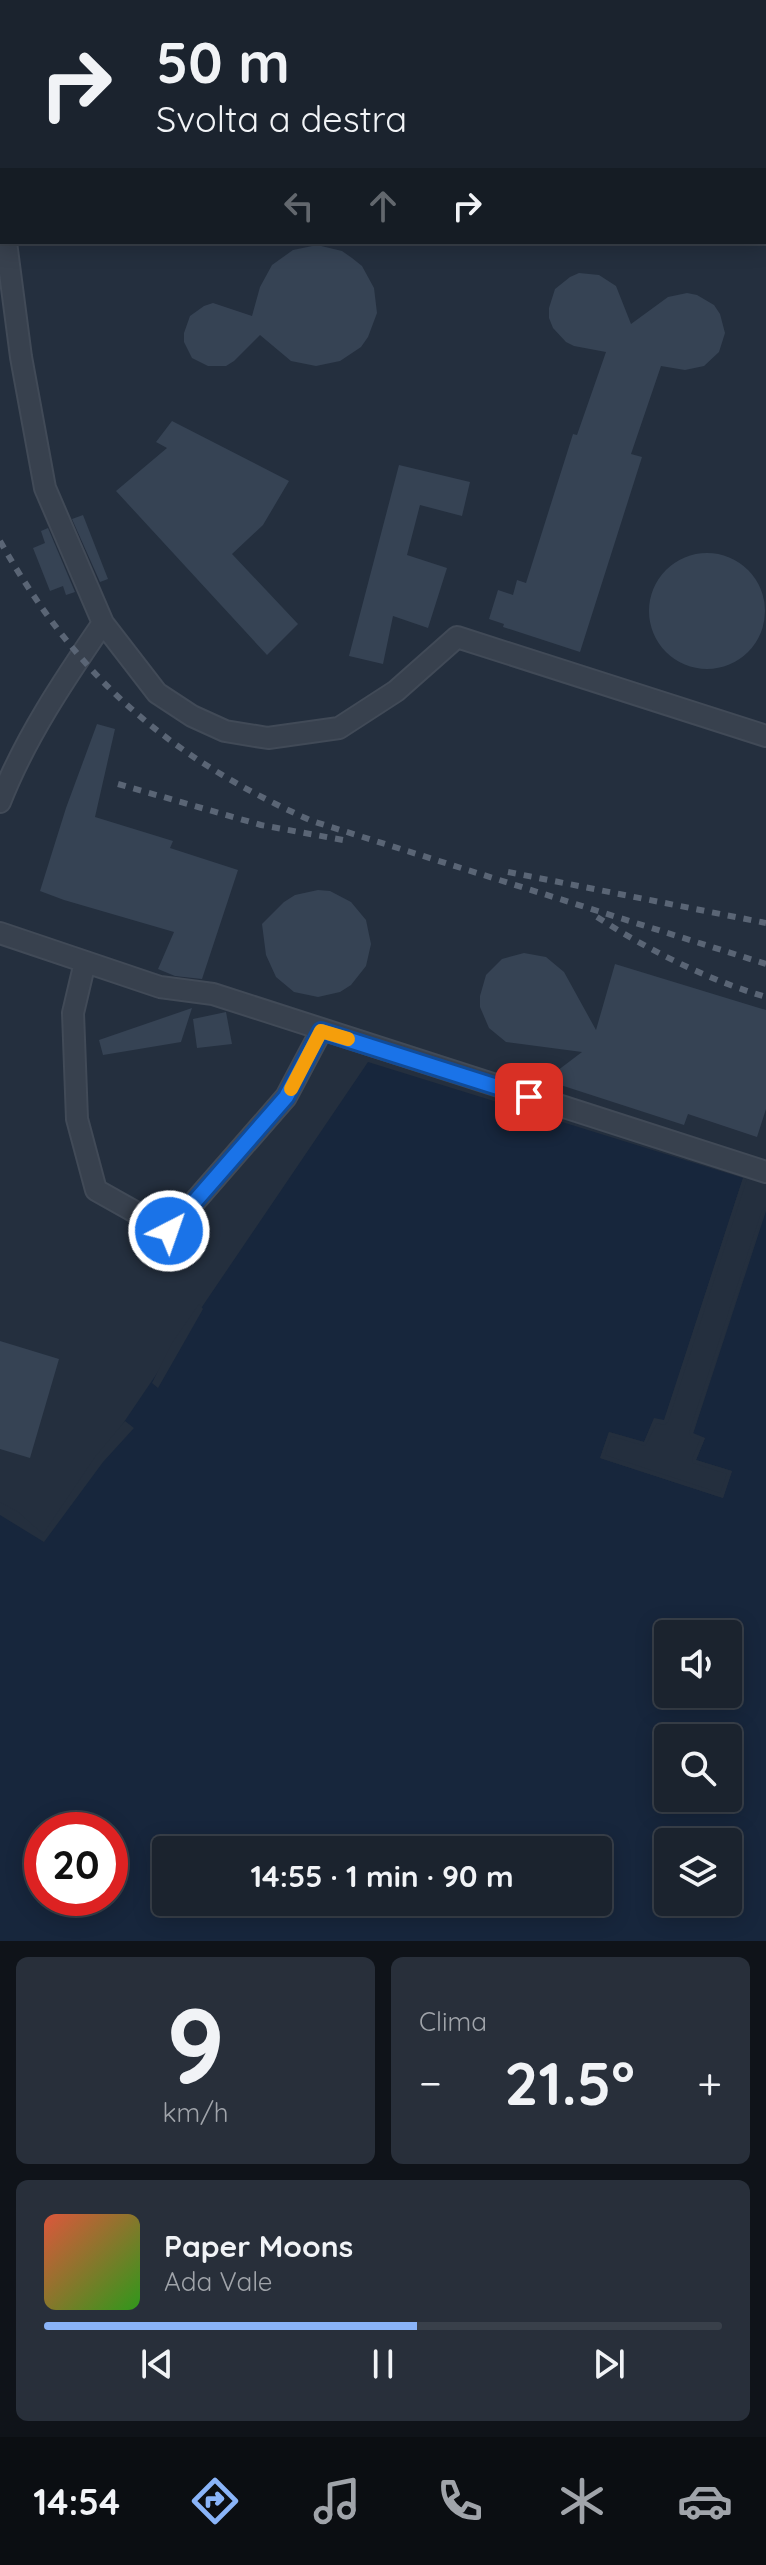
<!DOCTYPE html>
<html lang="it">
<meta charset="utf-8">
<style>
:root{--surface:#1b232e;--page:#282f3a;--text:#f1f3f6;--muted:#a0a4aa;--line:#39404a;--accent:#8ab4f8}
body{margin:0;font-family:Quicksand,sans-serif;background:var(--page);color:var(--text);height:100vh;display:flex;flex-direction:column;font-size:30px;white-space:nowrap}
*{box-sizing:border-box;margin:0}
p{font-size:26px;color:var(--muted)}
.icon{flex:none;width:44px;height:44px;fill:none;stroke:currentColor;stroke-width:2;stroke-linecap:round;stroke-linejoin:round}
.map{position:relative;height:1941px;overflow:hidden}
.drawer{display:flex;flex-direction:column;gap:16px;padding:16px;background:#0f1319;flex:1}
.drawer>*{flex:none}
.hud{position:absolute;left:0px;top:0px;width:766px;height:244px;box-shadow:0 4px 20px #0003,0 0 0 2px var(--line);background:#1b232e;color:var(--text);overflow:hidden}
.fabs{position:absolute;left:654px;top:1620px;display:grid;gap:16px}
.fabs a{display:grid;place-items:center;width:88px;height:88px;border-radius:8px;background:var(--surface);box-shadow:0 4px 20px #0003,0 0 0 2px var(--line);font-size:40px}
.speed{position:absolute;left:24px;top:1812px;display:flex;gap:16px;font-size:40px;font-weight:700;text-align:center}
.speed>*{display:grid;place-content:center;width:104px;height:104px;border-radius:50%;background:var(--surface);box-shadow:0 4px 20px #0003,0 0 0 2px var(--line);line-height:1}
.speed .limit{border:12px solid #d22;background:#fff;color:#111}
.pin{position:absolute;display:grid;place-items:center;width:68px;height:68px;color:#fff;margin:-34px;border-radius:16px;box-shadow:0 4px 12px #0006}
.me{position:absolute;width:88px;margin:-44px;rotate:41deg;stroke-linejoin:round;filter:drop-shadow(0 0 6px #0008)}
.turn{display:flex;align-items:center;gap:28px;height:168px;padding:0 24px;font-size:36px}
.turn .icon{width:104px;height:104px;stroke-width:2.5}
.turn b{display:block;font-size:56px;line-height:68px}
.lanes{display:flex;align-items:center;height:76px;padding:0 24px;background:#0003;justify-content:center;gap:40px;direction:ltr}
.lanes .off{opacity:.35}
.big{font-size:60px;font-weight:700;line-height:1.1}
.drawer .card{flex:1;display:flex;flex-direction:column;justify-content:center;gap:12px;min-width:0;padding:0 28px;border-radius:12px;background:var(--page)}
.drawer .dial{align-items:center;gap:0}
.dial b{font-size:104px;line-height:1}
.song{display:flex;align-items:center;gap:24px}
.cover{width:96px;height:96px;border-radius:12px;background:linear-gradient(135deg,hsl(10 70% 55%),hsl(110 70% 35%))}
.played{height:8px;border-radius:4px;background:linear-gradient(90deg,var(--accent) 55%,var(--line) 55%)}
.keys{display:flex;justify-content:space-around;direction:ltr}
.heat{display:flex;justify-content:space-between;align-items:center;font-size:44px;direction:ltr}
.drawer .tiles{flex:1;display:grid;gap:16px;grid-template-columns:1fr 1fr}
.card:last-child{grid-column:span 2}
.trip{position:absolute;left:152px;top:1836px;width:460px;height:80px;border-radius:8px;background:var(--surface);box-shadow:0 4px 20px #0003,0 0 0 2px var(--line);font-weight:700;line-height:80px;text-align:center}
.menu{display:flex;height:128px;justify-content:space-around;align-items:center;background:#0b0e12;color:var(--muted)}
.menu .icon{width:56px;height:56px}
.menu .selected{color:var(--accent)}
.menu b{font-size:36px;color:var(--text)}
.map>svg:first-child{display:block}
.water{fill:#17263c;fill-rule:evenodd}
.pier{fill:#242f3e}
.building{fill:#364354}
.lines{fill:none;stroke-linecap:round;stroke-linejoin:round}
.service-casing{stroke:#414a57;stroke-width:24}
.service{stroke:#38414e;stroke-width:20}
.rail{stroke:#5a6575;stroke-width:6;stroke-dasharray:8 8;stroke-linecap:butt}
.route-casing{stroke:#114b97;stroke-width:20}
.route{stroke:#1a73e8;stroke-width:14}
.slow{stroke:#f59e0b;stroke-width:14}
</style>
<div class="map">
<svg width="766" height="1941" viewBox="0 0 766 1941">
<rect width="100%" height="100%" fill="#242f3e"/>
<path class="water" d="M 368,1062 L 743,1178 L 664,1421 L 654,1419 L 644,1442 L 609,1432 L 600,1458 L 723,1498 L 732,1471 L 696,1460 L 705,1438 L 693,1434 L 766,1211 L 766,1941 L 0,1941 L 0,1505 L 44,1540 ZM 668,1634 L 728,1634 L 728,1694 L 668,1694 ZM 668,1738 L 728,1738 L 728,1798 L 668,1798 ZM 42,1830 L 110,1830 L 110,1898 L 42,1898 ZM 668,1842 L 728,1842 L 728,1902 L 668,1902 ZM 166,1850 L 598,1850 L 598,1902 L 166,1902 Z"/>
<path class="pier" d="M 743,1178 L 747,1179 L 668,1422 L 664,1425 L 657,1423 L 645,1446 L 611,1436 L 605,1455 L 720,1493 L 727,1474 L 693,1463 L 692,1459 L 700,1440 L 691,1437 L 689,1433 L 762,1210 L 766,1207 L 693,1433 L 705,1438 L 696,1460 L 732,1471 L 723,1498 L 600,1458 L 609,1432 L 644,1442 L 654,1418 L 664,1420 Z
M 199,1304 L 203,1309 L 158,1388 L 152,1383 L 172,1343 Z
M 125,1421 L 134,1428 L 103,1462 L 44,1542 L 0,1515 L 0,1502 L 18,1512 L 43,1534 L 95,1457 Z"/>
<path class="building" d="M 317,245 L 342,251 L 352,258 L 362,266 L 374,288 L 377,313 L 368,337 L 361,347 L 340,361 L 316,366 L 291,361 L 260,335 L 234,361 L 226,366 L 208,366 L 192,358 L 184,342 L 184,333 L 190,316 L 204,306 L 213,303 L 252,316 L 260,287 L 272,265 L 293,250 Z
M 579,273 L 599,275 L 616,286 L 631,324 L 668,297 L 687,293 L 697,295 L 714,305 L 720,314 L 725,333 L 719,352 L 704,366 L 685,370 L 661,366 L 631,454 L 642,457 L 580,652 L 503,627 L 504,624 L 489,619 L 498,590 L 513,595 L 517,580 L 526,583 L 573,434 L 577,435 L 606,352 L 574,346 L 566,342 L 553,328 L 549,318 L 549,308 L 555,289 L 570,277 Z
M 172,421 L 289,481 L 263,525 L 232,554 L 298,624 L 267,655 L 116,491 L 167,448 L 156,442 Z
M 399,465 L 470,482 L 462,516 L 420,505 L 407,555 L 447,568 L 428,628 L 393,616 L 383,664 L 349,656 Z
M 83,515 L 108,579 L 100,582 L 72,519 Z
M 48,528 L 75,592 L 66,595 L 63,586 L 50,591 L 33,548 L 45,543 L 41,531 Z
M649 611a58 58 0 1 1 116 0a58 58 0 1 1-116 0Z
M 97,724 L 115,729 L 95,817 L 173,841 L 170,848 L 238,870 L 202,979 L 175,976 L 158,969 L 174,932 L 64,900 L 40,891 L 66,808 Z
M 318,890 L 330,891 L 351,902 L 366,920 L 371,944 L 366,966 L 351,985 L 340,992 L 318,997 L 294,992 L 276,977 L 266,955 L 262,924 L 284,902 L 295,895 Z
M 524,953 L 546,957 L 564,972 L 596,1030 L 615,964 L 766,1010 L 766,1109 L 757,1137 L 688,1114 L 684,1125 L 545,1080 L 582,1052 L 506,1042 L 489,1028 L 480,1007 L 480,996 L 486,975 L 502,959 Z
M 192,1008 L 181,1042 L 103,1055 L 99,1040 Z
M 226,1012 L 232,1044 L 197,1048 L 193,1019 Z
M 0,1341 L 59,1359 L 30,1458 L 0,1449 Z"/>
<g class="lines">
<g class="service-casing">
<path id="service" d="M 0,196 L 2,210
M 6,242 L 21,357 L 45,488 L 103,623 L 157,693 L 192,716 L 225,731 L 268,738 L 339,728 L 396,691 L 457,637 L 766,736
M 0,802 C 25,738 64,680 103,623
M 0,933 L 160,987 L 213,994 L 766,1172
M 85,962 L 73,1013 L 77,1119 L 96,1190 L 169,1231 L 286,1097 L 321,1031"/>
</g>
<use href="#service" class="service"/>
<path class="rail" d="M 0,541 C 78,679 168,757 312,821 L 766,964
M 118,784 L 261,825 L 343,840
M 508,872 L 766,923
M 597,917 C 650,951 706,979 766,997"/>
</g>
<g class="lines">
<g class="route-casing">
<path id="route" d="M 169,1231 L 286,1097 L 321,1031 L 529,1097"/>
</g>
<use href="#route" class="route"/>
<path class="slow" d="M 291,1089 L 321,1031 L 348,1039"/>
</g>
</svg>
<div class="fabs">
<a><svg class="icon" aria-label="sound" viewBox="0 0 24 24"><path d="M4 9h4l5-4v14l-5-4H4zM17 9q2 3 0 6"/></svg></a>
<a><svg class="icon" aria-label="search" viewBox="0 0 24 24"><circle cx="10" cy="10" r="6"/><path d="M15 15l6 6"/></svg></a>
<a><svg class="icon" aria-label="layers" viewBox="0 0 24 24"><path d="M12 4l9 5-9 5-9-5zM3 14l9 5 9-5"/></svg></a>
</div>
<div class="speed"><div class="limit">20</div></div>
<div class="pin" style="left:529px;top:1097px;background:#d93025"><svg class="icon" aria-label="arrive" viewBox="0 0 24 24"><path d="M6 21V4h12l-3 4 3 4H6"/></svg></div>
<svg class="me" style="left:169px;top:1231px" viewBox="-20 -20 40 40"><circle r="17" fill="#1a73e8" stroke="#fff" stroke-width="3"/><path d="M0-11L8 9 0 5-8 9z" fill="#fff"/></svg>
<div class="trip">14:55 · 1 min · 90 m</div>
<div class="hud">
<div class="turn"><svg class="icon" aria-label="right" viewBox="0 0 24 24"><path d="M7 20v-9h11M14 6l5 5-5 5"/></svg><div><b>50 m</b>Svolta a destra</div></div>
<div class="lanes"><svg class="icon off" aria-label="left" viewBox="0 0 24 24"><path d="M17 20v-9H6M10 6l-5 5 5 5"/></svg><svg class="icon off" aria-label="ahead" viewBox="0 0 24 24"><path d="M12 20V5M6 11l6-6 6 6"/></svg><svg class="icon" aria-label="right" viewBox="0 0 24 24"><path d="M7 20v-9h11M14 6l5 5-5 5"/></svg></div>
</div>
</div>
<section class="drawer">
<div class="tiles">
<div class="card dial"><b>9</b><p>km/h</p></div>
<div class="card"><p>Clima</p>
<div class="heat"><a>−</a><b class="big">21.5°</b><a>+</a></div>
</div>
<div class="card">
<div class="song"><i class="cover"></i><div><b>Paper Moons</b><p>Ada Vale</p></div></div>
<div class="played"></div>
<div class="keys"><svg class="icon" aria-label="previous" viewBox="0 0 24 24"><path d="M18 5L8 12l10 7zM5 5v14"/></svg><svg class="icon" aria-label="pause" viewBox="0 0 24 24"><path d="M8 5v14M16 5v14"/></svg><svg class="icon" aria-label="next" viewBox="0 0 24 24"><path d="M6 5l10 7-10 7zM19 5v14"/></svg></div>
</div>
</div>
</section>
<nav class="menu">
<b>14:54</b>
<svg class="icon selected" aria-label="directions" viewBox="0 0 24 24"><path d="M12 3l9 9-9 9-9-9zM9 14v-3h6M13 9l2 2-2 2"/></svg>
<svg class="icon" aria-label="music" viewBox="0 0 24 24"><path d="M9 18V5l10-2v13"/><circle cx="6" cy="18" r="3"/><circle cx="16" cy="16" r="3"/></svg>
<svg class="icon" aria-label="phone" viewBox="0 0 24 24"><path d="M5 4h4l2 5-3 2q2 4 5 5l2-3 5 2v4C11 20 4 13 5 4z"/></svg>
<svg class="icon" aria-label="climate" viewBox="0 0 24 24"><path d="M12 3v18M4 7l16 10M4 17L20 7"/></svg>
<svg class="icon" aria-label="car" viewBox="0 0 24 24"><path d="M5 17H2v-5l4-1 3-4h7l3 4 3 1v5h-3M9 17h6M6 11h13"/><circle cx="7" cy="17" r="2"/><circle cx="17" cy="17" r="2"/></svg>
</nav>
